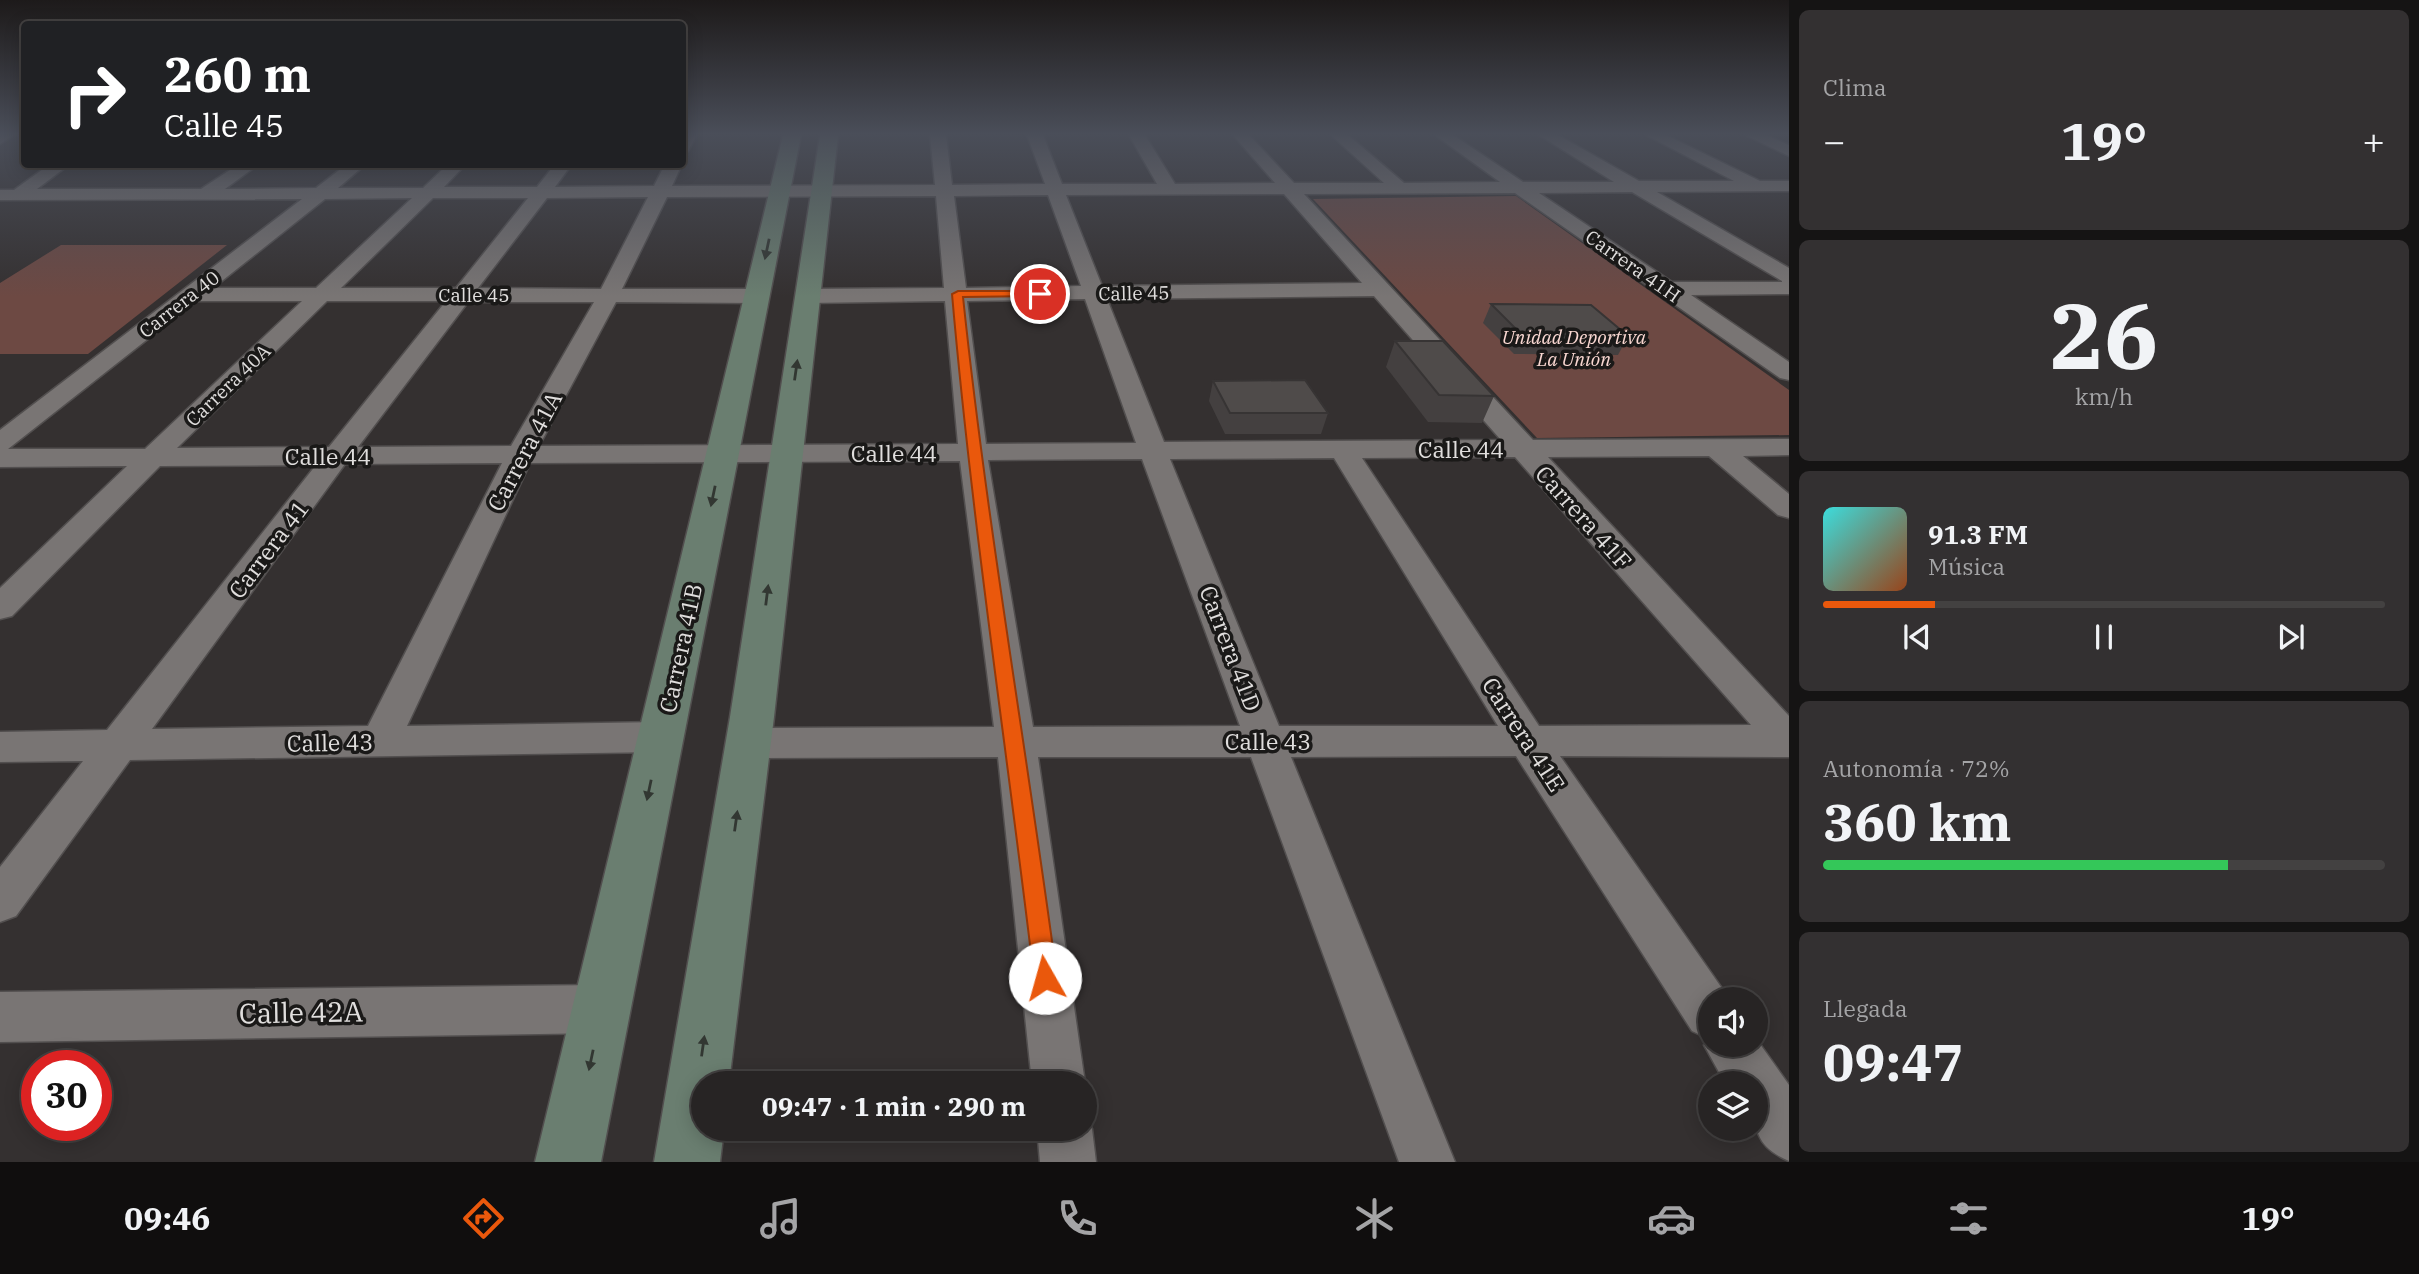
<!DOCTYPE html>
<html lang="es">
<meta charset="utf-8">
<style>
:root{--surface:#272424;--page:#333031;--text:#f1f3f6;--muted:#a4a4a6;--line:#434141;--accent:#ea580c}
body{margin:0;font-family:"IBM Plex Serif",serif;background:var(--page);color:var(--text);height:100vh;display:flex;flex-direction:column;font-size:26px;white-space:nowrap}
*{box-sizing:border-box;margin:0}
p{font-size:23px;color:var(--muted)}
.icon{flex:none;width:38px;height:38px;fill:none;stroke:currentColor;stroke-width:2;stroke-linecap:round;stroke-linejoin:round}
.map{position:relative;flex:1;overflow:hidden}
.sheet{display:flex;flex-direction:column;gap:10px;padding:10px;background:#151414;width:630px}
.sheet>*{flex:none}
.guide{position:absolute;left:21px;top:21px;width:665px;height:147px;border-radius:7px;box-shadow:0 4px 18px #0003,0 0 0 2px var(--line);background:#202124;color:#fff;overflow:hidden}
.controls{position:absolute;left:1698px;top:987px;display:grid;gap:14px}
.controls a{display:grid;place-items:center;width:70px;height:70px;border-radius:50%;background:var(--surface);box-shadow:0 4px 18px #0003,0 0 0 2px var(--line);font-size:35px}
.speed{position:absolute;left:21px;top:1050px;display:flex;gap:14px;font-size:35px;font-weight:700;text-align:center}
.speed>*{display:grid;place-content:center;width:91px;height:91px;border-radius:50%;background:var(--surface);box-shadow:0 4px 18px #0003,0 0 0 2px var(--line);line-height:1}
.speed .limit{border:10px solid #d22;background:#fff;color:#111}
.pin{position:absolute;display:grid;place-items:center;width:60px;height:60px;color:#fff;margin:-30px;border:4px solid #fff;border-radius:50%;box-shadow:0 2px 7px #0007}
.me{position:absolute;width:77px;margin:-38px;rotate:353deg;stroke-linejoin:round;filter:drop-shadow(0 0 5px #0008)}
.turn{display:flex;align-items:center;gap:24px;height:147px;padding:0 28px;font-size:32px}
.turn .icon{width:91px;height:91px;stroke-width:2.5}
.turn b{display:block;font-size:49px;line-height:60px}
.big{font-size:52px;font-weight:800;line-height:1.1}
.sheet .tile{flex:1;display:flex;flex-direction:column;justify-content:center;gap:10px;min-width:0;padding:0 24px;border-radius:10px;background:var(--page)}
.sheet .dial{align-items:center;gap:0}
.dial b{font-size:91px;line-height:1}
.song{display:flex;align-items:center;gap:21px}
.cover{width:84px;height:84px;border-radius:10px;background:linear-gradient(135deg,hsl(180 70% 55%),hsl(20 70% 35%))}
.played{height:7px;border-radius:4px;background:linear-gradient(90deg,var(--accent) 20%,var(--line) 20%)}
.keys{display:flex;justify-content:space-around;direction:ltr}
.heat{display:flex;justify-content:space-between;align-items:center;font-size:38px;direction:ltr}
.charge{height:10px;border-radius:5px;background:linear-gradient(90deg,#34c759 72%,var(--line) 0)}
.trip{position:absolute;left:691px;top:1071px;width:406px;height:70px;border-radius:35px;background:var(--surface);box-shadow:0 4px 18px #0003,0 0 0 2px var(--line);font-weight:800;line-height:70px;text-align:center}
.tabs{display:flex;height:112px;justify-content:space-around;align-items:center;background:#100e0e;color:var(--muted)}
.tabs .icon{width:49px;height:49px}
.tabs .active{color:var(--accent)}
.tabs b{font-size:32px;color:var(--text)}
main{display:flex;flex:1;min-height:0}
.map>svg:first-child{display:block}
.green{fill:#6d4943}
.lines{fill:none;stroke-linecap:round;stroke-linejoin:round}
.street-casing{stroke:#524f4f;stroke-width:3}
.secondary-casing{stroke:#524f4f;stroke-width:3}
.street{fill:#797574;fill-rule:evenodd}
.secondary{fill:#6a7e70;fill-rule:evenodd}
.wall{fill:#444040}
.building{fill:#4f4b4a;stroke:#373434;stroke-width:2}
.oneway{fill:#323732}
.route{fill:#ea580c;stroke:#983908;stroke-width:2}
.labels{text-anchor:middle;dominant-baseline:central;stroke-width:7;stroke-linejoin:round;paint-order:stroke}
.far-street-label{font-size:19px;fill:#e0dedd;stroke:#1a1918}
.far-park-label{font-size:19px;font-style:italic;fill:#fad8d2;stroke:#1a1918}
.street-label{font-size:23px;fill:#e0dedd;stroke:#1a1918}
.near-street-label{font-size:28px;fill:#e0dedd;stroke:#1a1918}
</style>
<main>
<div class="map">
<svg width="1789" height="1162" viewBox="0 0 1789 1162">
<rect width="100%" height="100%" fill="#343030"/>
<path class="green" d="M 1516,196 L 1789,390 L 1789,435 L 1537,438 L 1313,199 Z
M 61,245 L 227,245 L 88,354 L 0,354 L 0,283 Z"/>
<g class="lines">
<g class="street-casing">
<path id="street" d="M 0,135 L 14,135 L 0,144 Z
M 682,135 L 697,135 L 688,151 L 682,153 Z
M 930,135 L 946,135 L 952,185 L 1045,184 L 1027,135 L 1043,135 L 1062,184 L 1157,184 L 1129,135 L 1145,135 L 1175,184 L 1275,183 L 1233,135 L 1249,135 L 1294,183 L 1384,183 L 1331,135 L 1348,135 L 1404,183 L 1500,182 L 1435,135 L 1453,135 L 1523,182 L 1614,182 L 1539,135 L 1558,135 L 1639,181 L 1734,181 L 1646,135 L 1666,135 L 1760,181 L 1789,181 L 1789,191 L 1657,192 L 1789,268 L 1789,294 L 1691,295 L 1789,362 L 1789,380 L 1780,378 L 1515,193 L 1304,194 L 1533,440 L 1789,439 L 1789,455 L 1743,456 L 1789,494 L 1789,518 L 1778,515 L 1709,456 L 1548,457 L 1789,716 L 1789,757 L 1560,756 L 1728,997 L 1729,999 L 1710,999 L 1710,1045 L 1755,1045 L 1755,1037 L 1789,1085 L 1789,1161 C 1749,1144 1755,1121 1755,1083 L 1725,1083 L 1704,1045 L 1707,1038 L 1692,1031 L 1516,756 L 1291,757 L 1455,1162 L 1399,1162 L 1251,757 L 1038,757 L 1085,1083 L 1032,1083 L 998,757 L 747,758 L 733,754 L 727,743 L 733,732 L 747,728 L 994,727 L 960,461 L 530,463 L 407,726 L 661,722 L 675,726 L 681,737 L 675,748 L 661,752 L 130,760 L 16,916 L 0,922 L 0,867 L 83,761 L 0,762 L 0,732 L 107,730 L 316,465 L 160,466 L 12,616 L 0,619 L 0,588 L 127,466 L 0,467 L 0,430 L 302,199 L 0,200 L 0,190 L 14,190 L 50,164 L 70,164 L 37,189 L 201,189 L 239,164 L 259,164 L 225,189 L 316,188 L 347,164 L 366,164 L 338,188 L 423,188 L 448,164 L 466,164 L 444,187 L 537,187 L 555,164 L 572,164 L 555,187 L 654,186 L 665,164 L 682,164 L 672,186 L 935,185 ZM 1632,192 L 1782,281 L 1782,282 L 1672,282 L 1539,193 ZM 1284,194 L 1362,283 L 1102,286 L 1066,195 ZM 1048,195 L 1081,286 L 966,288 L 954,196 ZM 936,196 L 944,288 L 807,289 L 796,296 L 807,303 L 945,301 L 958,444 L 539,446 L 616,302 L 757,303 L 768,296 L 757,289 L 622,289 L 667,197 ZM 648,197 L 601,289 L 478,288 L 547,198 ZM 412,198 L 316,288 L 213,288 L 325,199 ZM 433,198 L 528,198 L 456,288 L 341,288 ZM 1374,296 L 1501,440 L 1164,442 L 1107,299 ZM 1085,299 L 1136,443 L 986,444 L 967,301 ZM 196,301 L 302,301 L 145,449 L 8,449 ZM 327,301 L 446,301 L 329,447 L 177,448 ZM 468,302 L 594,302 L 511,446 L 358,447 ZM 1515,457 L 1751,725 L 1539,726 L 1362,458 ZM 1334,458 L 1498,726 L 1279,726 L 1170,459 ZM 1142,459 L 1240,726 L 1033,727 L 988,460 ZM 502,463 L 368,726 L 152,729 L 345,464 Z
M 1745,135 L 1766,135 L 1789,145 L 1789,156 Z
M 602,985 L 620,992 L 627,1009 L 620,1026 L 602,1033 L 0,1042 L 0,992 Z
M 1085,1113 L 1092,1129 L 1096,1162 L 1040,1162 L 1037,1129 L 1085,1129 Z"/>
</g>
<g class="secondary-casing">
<path id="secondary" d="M 783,135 L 801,135 L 601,1162 L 535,1162 Z
M 820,135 L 838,135 L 774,717 L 729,1083 L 704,1083 L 704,1129 L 724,1129 L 720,1162 L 654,1162 L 730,717 Z"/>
</g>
<use href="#street" class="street"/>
<use href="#secondary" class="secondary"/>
</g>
<path class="wall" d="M 1491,304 L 1628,336 L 1618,355 L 1514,354 L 1483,323 Z
M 1395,341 L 1494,396 L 1482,423 L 1428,422 L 1386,367 Z
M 1213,381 L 1328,413 L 1321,434 L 1225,434 L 1209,401 Z"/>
<path class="building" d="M 1491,304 L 1591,305 L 1628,336 L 1522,335 Z
M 1395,341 L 1443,341 L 1494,396 L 1439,395 Z
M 1305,380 L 1328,413 L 1230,413 L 1213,381 Z"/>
<defs><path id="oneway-solid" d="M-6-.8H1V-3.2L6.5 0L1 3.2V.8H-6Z" transform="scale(1.75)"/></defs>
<g class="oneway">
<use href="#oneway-solid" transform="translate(767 249) rotate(102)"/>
<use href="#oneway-solid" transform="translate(796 370) rotate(-82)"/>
<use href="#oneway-solid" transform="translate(713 496) rotate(102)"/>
<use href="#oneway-solid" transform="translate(767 595) rotate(-83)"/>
<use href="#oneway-solid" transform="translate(649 790) rotate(102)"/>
<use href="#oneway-solid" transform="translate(736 821) rotate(-82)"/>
<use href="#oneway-solid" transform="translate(703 1046) rotate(-82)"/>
<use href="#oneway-solid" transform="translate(591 1060) rotate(102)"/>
</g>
<linearGradient id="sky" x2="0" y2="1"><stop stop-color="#1d1a1a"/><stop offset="0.45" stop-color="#4a4e59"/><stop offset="1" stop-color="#4a4e59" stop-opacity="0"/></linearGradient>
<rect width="1789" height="297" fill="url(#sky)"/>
<path class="route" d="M 1040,291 L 1043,291 L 1043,296 L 963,297 C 987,525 1027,751 1057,978 L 1054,986 L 1045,989 L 1037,986 L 1034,978 C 1007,750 972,523 952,294 L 958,291 Z"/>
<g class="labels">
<g class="far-street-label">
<text transform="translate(1633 266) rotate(35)">Carrera 41H</text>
<text transform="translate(1134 293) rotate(-1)">Calle 45</text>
<text x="474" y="295">Calle 45</text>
<text transform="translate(179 304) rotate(-38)">Carrera 40</text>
<text transform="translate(228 385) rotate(-44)">Carrera 40A</text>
</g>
<g class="far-park-label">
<text x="1574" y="337">Unidad Deportiva<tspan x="1574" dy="22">La Unión</tspan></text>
</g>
<g class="street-label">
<text x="1461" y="449">Calle 44</text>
<text transform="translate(524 451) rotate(-62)">Carrera 41A</text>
<text x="894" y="453">Calle 44</text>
<text x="328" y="456">Calle 44</text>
<text transform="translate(1584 517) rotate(48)">Carrera 41F</text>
<text transform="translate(268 549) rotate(-53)">Carrera 41</text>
<text transform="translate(680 648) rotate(-78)">Carrera 41B</text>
<text transform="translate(1231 648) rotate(69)">Carrera 41D</text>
<text transform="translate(1524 734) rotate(57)">Carrera 41E</text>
<text x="1268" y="741">Calle 43</text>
<text transform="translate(330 742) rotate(-1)">Calle 43</text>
</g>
<g class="near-street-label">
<text transform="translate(301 1012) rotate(-1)">Calle 42A</text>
</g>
</g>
</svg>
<div class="controls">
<a><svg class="icon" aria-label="sound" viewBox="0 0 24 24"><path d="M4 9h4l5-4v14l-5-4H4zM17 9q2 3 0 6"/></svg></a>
<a><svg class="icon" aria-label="layers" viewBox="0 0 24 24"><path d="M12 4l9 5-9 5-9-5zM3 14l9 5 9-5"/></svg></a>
</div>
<div class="speed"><div class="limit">30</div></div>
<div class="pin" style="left:1040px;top:294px;background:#d93025"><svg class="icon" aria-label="arrive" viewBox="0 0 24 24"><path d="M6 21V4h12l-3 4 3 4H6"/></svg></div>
<svg class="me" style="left:1045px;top:978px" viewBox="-20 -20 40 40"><circle r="19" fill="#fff"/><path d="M0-13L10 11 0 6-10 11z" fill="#ea580c"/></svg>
<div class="trip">09:47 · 1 min · 290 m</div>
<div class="guide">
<div class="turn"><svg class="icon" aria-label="right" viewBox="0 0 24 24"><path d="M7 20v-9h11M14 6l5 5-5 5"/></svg><div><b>260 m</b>Calle 45</div></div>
</div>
</div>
<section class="sheet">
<div class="tile"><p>Clima</p>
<div class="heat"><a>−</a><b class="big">19°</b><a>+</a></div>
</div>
<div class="tile dial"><b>26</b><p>km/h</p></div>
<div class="tile">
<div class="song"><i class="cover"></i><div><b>91.3 FM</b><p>Música</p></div></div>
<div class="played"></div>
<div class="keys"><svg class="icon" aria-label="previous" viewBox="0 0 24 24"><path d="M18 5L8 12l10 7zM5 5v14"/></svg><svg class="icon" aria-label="pause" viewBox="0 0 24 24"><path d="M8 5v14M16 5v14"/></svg><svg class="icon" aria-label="next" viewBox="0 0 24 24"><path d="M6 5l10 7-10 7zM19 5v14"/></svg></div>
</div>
<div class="tile"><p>Autonomía · 72%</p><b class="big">360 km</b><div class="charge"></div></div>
<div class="tile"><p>Llegada</p><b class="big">09:47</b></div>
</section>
</main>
<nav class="tabs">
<b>09:46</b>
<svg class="icon active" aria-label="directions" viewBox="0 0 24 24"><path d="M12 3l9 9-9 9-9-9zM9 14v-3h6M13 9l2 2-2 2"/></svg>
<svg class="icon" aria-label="music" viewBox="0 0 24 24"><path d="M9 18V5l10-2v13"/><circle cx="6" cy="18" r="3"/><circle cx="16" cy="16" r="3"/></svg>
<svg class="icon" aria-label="phone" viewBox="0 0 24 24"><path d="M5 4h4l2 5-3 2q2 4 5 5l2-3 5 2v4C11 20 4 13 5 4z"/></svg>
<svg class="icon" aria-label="climate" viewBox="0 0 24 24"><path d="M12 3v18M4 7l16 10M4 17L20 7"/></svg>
<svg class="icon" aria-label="car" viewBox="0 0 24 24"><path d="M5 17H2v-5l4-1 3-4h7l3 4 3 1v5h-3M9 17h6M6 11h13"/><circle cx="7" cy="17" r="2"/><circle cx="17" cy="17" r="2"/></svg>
<svg class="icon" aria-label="filters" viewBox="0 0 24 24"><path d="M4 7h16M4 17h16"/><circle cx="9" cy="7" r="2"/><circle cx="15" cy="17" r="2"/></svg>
<b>19°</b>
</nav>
